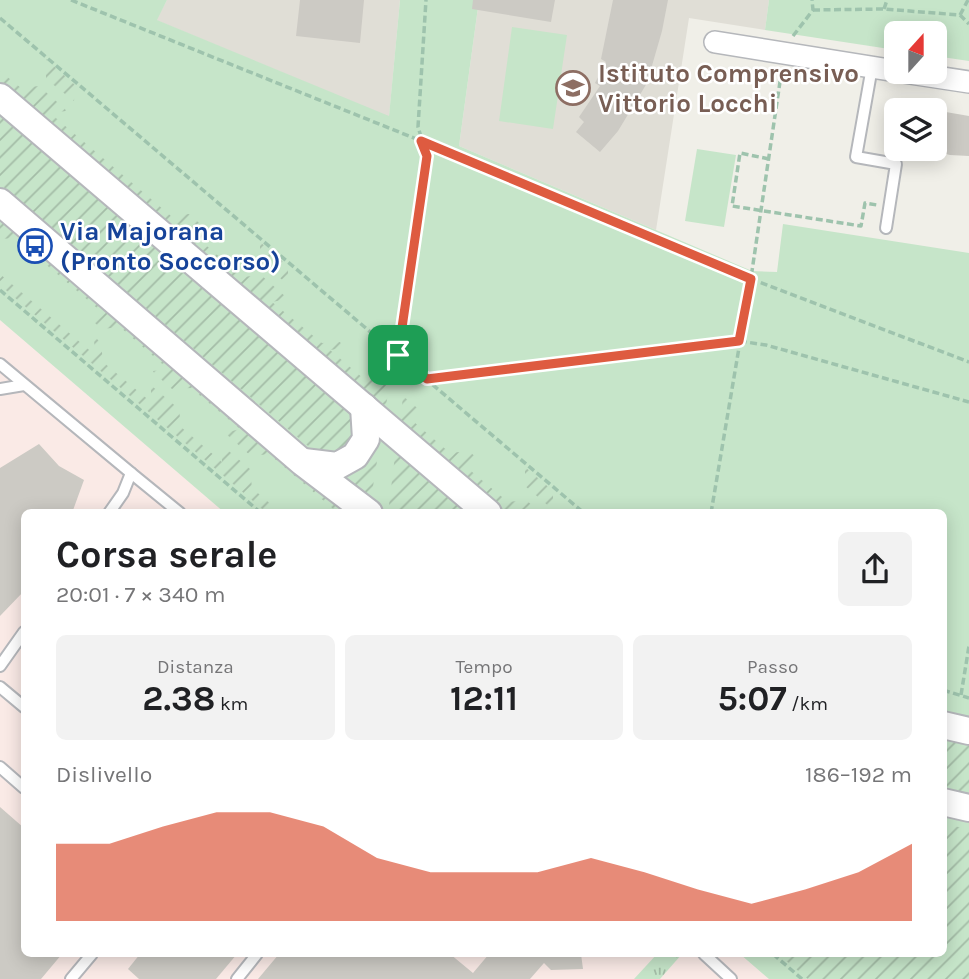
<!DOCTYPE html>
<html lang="it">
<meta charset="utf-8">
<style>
body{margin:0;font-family:Karla,sans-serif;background:#f2f2f2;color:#202124;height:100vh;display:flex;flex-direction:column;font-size:26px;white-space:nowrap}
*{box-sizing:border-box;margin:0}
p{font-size:23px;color:#757577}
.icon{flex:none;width:38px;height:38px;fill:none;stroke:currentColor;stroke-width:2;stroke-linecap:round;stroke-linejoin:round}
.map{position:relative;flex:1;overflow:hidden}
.drawer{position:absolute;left:21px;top:509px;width:926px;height:448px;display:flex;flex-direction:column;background:#fff;border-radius:10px;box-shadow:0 4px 18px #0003}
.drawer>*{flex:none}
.needle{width:46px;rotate:21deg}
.buttons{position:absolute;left:884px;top:21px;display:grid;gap:14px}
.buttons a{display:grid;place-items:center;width:63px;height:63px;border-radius:10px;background:#fff;box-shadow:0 4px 18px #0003;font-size:35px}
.pin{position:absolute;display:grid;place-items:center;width:60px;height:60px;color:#fff;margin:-30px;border-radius:14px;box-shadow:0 4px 10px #0006}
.round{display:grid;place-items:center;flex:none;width:74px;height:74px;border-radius:10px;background:#f2f2f2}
.summary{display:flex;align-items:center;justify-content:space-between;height:119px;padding:0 35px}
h1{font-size:38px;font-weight:700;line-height:52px}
.figures{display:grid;grid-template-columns:repeat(3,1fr);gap:10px;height:119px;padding:7px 35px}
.figures div{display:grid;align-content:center;border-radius:10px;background:#f2f2f2;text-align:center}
.figures b{font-size:35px;font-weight:700}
.figures small{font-size:19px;font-weight:400}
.figures p{font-size:19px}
.chart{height:196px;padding:14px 35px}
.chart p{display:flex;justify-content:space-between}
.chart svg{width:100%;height:126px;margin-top:7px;fill:#de5b40;opacity:.7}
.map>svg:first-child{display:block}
.education{fill:#e0ded6}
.medical{fill:#faeae6}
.grass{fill:url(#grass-tufts)}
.park{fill:#c6e5c9}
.garden{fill:url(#garden-furrows)}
.building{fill:#cccac4}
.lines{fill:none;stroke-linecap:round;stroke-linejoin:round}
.service-casing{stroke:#b5b7bb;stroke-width:14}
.minor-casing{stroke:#b5b7bb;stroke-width:24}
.tertiary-casing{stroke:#b5b7bb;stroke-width:30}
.path{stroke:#9ec3ad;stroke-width:3.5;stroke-dasharray:7 3.5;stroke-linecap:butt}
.service{stroke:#fff;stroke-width:10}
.minor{stroke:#fff;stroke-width:21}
.tertiary{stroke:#fff;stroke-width:26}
.route-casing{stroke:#fff;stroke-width:14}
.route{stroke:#de5b40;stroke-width:9}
.labels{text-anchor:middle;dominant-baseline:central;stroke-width:5;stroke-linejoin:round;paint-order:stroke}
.education-label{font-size:26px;font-weight:bold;fill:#785e54;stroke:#fff;text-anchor:start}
.transit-label{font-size:26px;font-weight:bold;fill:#164399;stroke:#fff;text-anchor:start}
</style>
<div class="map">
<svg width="969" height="979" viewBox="0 0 969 979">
<defs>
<pattern id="grass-tufts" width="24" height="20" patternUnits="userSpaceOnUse" patternTransform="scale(1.75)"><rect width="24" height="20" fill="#c6e5c9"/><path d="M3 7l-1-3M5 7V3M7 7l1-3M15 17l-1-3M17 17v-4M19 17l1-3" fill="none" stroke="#a4bda7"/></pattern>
<pattern id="garden-furrows" width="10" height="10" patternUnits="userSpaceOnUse" patternTransform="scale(1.75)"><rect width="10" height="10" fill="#c6e5c9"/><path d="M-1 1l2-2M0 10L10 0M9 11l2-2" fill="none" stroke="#a4bda7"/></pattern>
</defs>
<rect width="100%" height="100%" fill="#f0efe8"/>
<!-- education -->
<g class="education">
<polygon points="167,0 400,0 389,117 156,20"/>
<polygon points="479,0 769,0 765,30 689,18 656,230 459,146"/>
</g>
<!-- medical -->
<polygon class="medical" points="0,320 225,513 24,513 24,954 740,954 769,979 0,979"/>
<!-- grass -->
<polygon class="grass" points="657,954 682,954 660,979 634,979"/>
<!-- park -->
<g class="park">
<polygon points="0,0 167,0 157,20 389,116 400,0 479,0 459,146 752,271 777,272 783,224 969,253 969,979 769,979 740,954 943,954 943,513 225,513 0,320"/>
<polygon points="769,0 969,0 969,61 935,56 934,33 896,33 896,50 765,30"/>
<polygon points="512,27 567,35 553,129 499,121"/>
<polygon points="697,149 736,155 724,227 685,221"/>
</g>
<!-- garden -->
<g class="garden">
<polygon points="46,59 75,85 74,101 46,79"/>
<polygon points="0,71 21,88 39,86 65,109 66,111 50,113 171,216 189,214 215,237 201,241 243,277 261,275 286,297 287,299 272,302 322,343 340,342 344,348 330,350 364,379 382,377 390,384 385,410 0,83"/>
<polygon points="0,112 349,408 356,420 350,446 335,455 314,451 0,184"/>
<polygon points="0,212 354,513 338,513 269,454 251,456 225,433 240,429 191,388 172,389 154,373 153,371 168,369 120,327 102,329 89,318 104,314 15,238 0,239"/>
<polygon points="260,242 288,266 288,283 286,283 260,261"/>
<polygon points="0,274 95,355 94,339 96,338 101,343 103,362 151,402 151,387 153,387 179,409 181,427 222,462 221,447 224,447 250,469 252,488 281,513 267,513 0,285"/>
<polygon points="403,396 422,412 423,414 414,416 414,422 450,453 469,451 480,461 479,463 465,466 508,502 526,500 541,513 505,513 400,423"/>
<polygon points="378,436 381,436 371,499 344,476"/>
<polygon points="396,448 472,513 388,513"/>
<polygon points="525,467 553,491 553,508 551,508 525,486"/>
<polygon points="943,736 969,742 969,797 943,791"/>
<polygon points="943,824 969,829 969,979 808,979 778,954 943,954"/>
</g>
<!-- building -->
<g class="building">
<polygon points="300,0 364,0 360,43 296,36"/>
<polygon points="473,0 555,0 551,22 472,9"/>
<polygon points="613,0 668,0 662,31 647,83 618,131 600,152 576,132 584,122 579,117 600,86 595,83 606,62 601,59"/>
<polygon points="940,111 969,116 969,156 950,155 934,151"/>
<polygon points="39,444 59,466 84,480 72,513 24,513 24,591 0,616 0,468"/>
<polygon points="0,807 24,828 24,954 62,954 41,979 0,979"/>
<polygon points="140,954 237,954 216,979 139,979 128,969"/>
<polygon points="279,954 450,954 473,973 489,954 581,954 583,969 551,970 544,963 530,979 258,979"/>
</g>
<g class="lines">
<!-- service casing -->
<g class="service-casing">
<g id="service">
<polyline points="872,67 856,157 896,164 886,228"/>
<polyline points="0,364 131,473 123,493 109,513"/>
<polyline points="0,389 24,385"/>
<polyline points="131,473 180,513"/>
<polyline points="0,666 24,632"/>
<polyline points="0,687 24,707"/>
<polyline points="0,767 24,788"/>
<polyline points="704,954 731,979"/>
<polyline points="71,979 92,954"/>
<polyline points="237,979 257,954"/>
</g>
</g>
<!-- minor casing -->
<g class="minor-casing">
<g id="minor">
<polyline points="715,42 896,71"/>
<polyline points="903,72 969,82"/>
</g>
</g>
<!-- tertiary casing -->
<g class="tertiary-casing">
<g id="tertiary">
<polyline points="0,97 488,513"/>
<polyline points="0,202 302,462 369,513"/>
<polyline points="304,462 337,466 355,456 366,439 364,407"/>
<polyline points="943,725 969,731"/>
<polyline points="943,802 969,808"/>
</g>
</g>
<!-- path -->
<g class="path">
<polyline points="71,0 548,192 751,279 969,362"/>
<polyline points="884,9 887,0"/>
<polyline points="813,10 884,9 960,15 969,24"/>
<polyline points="960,15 968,0"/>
<polyline points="0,18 584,513"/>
<polyline points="793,36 813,10 812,0"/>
<polyline points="769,159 740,153 732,206 861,226 865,203 877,205"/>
<polyline points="0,290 261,513"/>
<polyline points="398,355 427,156 418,127 426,0"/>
<polyline points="427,379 739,341 766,345 969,402"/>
<polyline points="711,513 752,271 781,75"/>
<polyline points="943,690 969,698"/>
<polyline points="961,695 969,646"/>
<polyline points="773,954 802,979"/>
</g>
<!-- service -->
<use href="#service" class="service"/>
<!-- minor -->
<use href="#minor" class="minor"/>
<!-- tertiary -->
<use href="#tertiary" class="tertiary"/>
</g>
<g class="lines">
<!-- route casing -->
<g class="route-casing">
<polygon id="route" points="421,141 751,279 739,341 427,379 398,355 427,156"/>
</g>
<!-- route -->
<use href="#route" class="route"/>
</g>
<!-- icons -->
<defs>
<g id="school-ring" transform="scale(1.75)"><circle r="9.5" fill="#fff" stroke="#8d6e63" stroke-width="1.5"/><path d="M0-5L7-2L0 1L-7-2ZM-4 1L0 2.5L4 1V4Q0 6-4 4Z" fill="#8d6e63"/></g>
<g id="bus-ring" transform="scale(1.75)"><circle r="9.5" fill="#fff" stroke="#1a4fb4" stroke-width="1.5"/><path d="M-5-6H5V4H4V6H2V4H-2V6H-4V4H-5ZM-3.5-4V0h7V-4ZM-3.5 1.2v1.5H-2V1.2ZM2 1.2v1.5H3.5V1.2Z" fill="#1a4fb4"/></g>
</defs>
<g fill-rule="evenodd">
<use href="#school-ring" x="573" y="88"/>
<use href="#bus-ring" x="35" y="246"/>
</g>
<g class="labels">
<!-- education labels -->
<g class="education-label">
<text x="598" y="73">Istituto Comprensivo<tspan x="598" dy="30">Vittorio Locchi</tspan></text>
</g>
<!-- transit labels -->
<g class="transit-label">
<text x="60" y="231">Via Majorana<tspan x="60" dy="30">(Pronto Soccorso)</tspan></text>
</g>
</g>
</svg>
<div class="buttons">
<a><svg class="needle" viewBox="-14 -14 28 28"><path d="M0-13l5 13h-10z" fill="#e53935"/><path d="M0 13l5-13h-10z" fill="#757577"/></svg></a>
<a><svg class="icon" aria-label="layers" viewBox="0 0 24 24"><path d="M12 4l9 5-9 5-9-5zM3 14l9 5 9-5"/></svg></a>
</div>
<div class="pin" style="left:398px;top:355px;background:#1e9e55"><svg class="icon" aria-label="arrive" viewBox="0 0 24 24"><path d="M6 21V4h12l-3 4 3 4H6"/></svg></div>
<section class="drawer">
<div class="summary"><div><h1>Corsa serale</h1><p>20:01 · 7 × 340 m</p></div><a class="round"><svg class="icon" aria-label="share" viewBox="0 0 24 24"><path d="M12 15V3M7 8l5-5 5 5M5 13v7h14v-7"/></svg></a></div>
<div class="figures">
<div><p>Distanza</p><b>2.38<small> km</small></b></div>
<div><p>Tempo</p><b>12:11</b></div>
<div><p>Passo</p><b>5:07<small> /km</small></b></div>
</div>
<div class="chart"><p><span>Dislivello</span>186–192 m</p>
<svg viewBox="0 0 160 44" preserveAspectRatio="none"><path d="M0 44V17L10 17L20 11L30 6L40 6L50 11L60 22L70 27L80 27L90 27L100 22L110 27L120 33L130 38L140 33L150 27L160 17V44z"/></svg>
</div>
</section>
</div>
